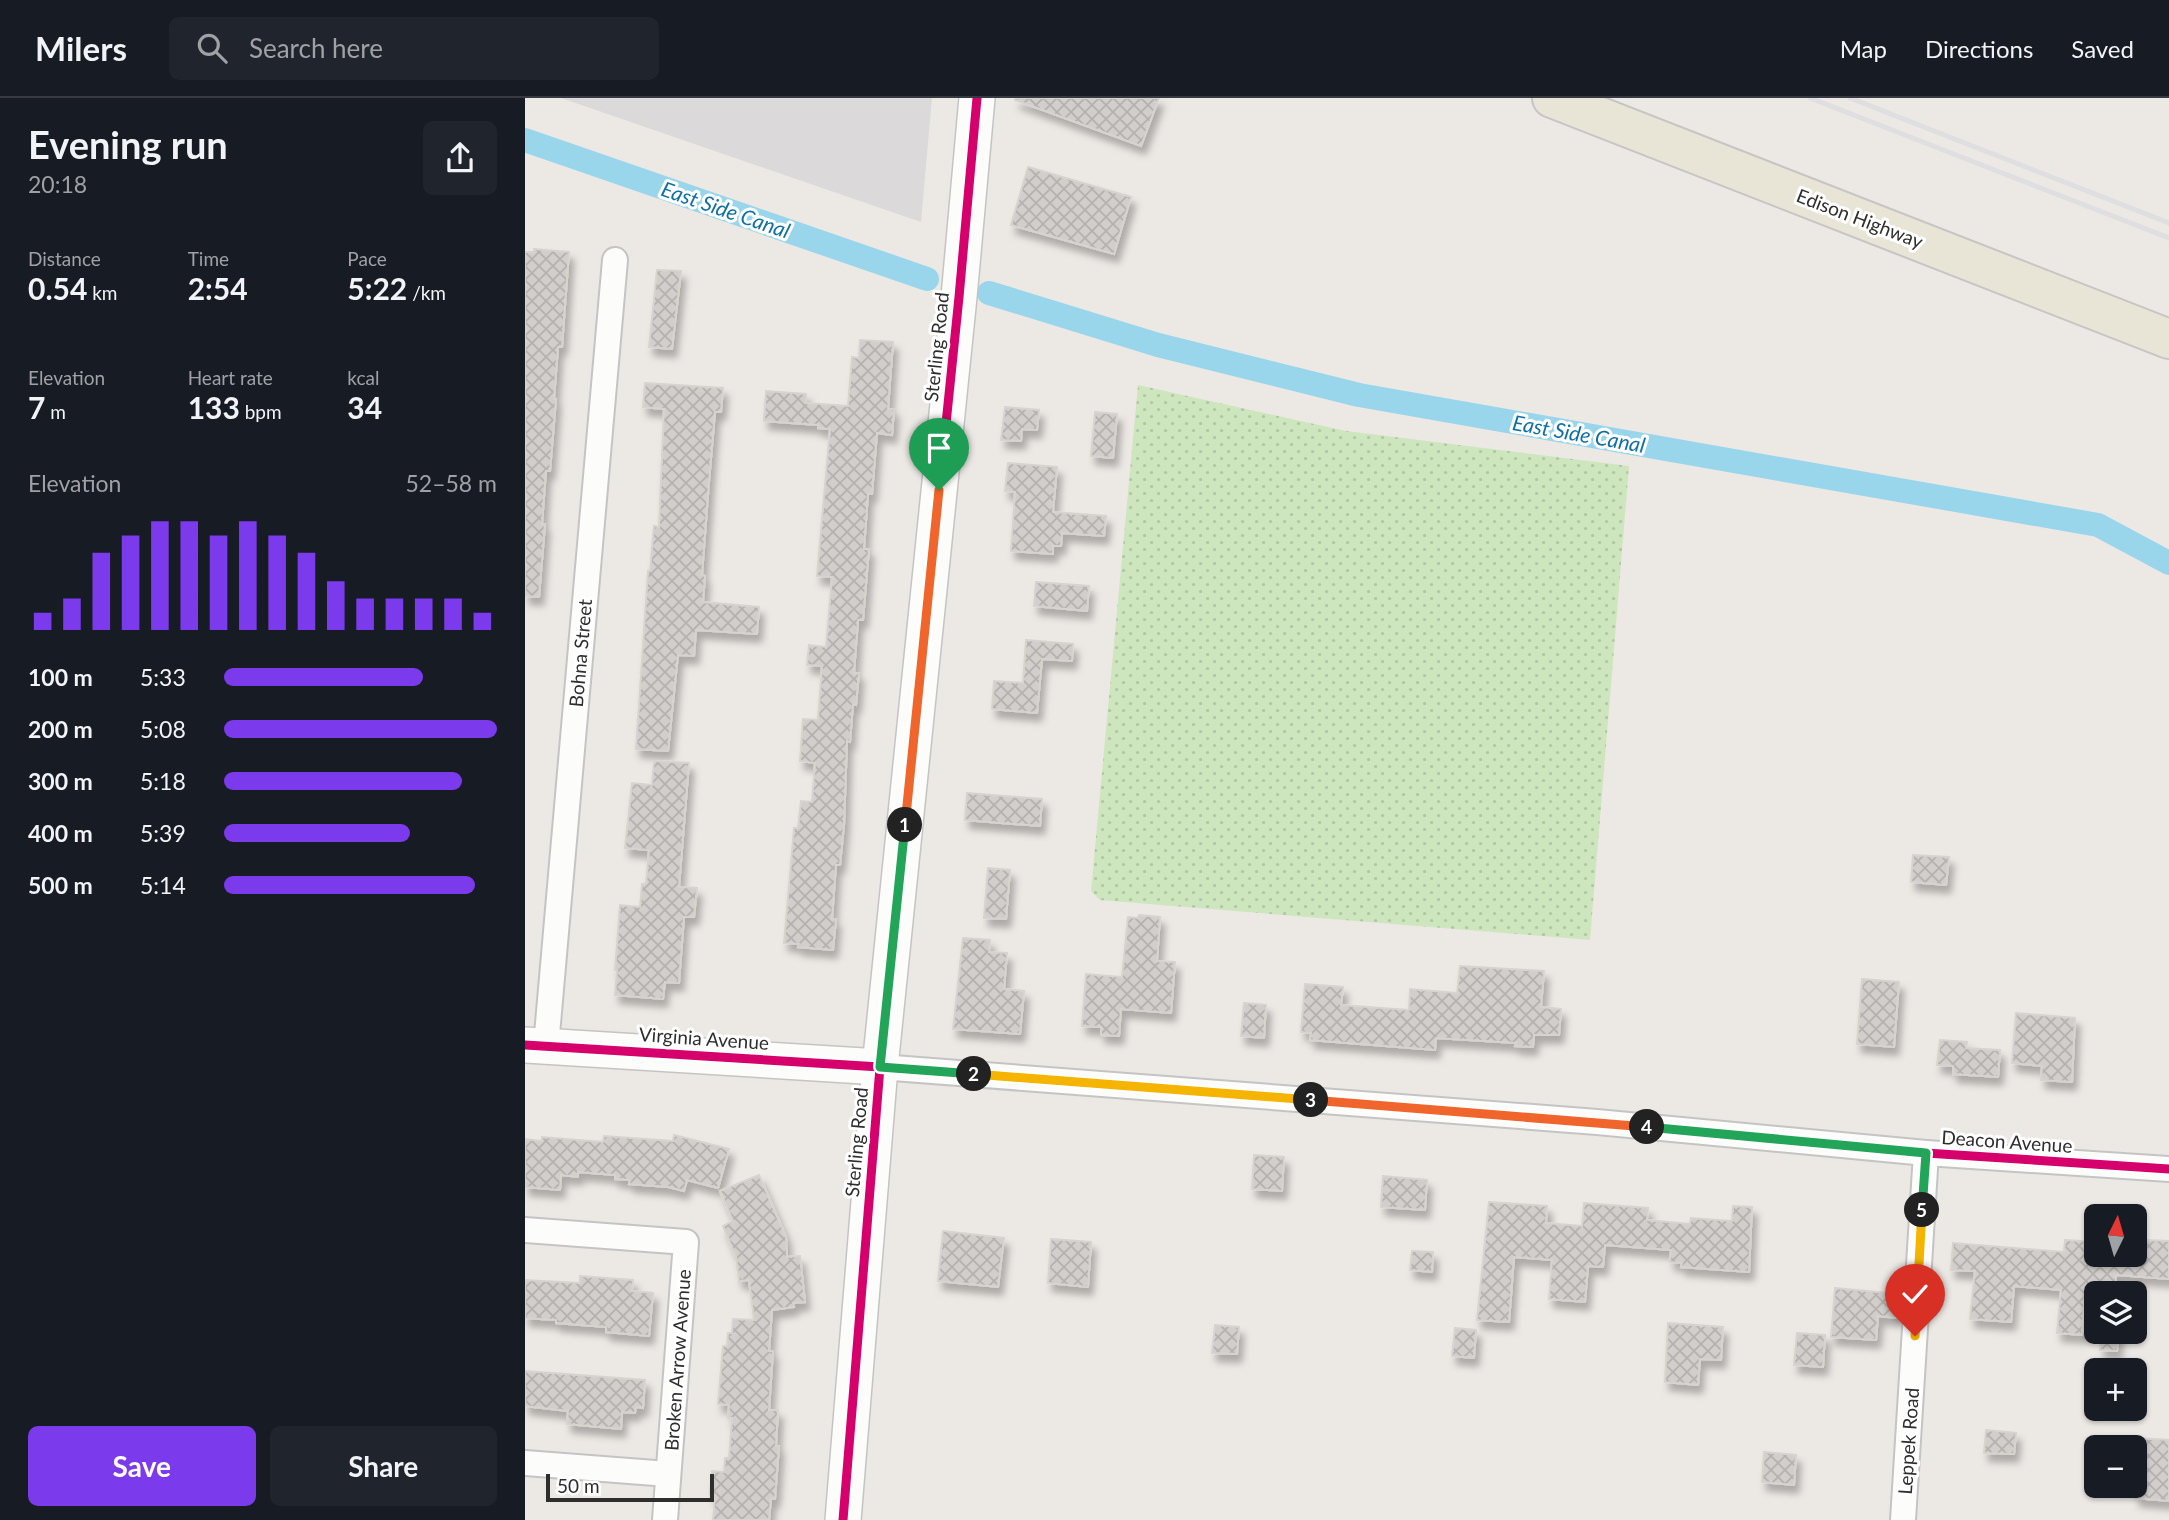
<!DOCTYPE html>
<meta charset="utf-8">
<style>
body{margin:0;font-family:Lato,sans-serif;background:#20242c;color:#f1f3f6;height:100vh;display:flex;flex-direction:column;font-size:26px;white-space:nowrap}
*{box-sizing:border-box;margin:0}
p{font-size:23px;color:#9ea1a6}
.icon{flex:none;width:38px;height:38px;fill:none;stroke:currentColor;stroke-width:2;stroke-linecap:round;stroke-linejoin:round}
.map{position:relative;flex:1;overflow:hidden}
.sheet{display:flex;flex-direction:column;background:#171b24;width:525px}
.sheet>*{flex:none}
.needle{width:46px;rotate:5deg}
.fabs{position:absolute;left:1559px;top:1106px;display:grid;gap:14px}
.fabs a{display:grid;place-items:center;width:63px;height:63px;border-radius:10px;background:#171b24;box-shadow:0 2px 5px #0004;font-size:35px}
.scale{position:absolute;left:21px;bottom:18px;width:168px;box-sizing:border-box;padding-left:7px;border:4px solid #2e2e2e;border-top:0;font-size:19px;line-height:24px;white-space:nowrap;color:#2e2e2e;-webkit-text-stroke:5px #fff;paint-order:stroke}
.pin{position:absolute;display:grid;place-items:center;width:60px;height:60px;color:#fff;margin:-72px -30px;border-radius:50% 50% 50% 0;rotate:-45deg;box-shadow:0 0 7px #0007}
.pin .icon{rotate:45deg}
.km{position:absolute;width:35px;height:35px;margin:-18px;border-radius:50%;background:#222;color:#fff;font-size:19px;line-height:35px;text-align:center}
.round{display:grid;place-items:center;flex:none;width:74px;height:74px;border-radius:10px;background:#20242c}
.summary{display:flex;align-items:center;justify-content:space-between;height:119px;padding:0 28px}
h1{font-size:38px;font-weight:700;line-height:52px}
.figures{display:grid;grid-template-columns:repeat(3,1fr);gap:10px;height:119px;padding:7px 28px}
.figures div{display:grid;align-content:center}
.figures b{font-size:30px;font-weight:700}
.figures small{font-size:19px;font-weight:400}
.figures p{font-size:19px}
.chart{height:196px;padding:14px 28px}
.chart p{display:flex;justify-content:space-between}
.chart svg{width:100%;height:126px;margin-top:7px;stroke:#7c3aed;stroke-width:6}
.button{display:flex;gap:14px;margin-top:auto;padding:14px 28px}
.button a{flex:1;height:80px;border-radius:10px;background:#7c3aed;color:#fff;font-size:28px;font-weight:700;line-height:80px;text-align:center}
.button a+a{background:#20242c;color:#f1f3f6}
ul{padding:0 28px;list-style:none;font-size:23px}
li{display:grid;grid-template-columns:112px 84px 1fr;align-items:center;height:52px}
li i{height:18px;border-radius:9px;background:#7c3aed}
header{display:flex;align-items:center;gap:42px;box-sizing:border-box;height:98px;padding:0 35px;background:#171b24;border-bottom:2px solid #363941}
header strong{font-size:33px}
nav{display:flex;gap:38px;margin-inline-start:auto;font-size:24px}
.search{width:490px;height:63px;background:#20242c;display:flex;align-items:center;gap:18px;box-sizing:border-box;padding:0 24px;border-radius:10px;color:#9ea1a6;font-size:26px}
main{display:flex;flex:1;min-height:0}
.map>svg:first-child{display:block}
.industrial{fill:#dcd9db}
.grass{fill:url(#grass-dots)}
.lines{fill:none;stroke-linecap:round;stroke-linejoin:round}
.canal{stroke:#99d6ec;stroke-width:24}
.building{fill:url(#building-cross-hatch);stroke:#d7d4d0;stroke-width:2;filter:url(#shadow)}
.street-casing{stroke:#c5c4c5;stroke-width:28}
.secondary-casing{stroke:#c5c4c5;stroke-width:38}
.primary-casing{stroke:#c6c5c4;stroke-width:42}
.street{stroke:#fcfcfb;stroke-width:24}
.secondary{stroke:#fcfcfb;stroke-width:35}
.primary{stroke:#e8e4d6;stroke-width:38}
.rail{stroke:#dfdfe1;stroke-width:5}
.cycleway-casing{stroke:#fff;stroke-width:13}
.cycleway{stroke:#d6006c;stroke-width:9}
.split-1-casing{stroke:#fff;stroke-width:14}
.split-2-casing{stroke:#fff;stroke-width:14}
.split-3-casing{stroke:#fff;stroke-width:14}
.split-4-casing{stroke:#fff;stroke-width:14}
.split-5-casing{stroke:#fff;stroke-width:14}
.split-6-casing{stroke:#fff;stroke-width:14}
.split-1{stroke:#f0652b;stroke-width:9}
.split-2{stroke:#22a559;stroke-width:9}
.split-3{stroke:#f5b400;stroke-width:9}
.split-4{stroke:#f0652b;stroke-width:9}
.split-5{stroke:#22a559;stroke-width:9}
.split-6{stroke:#f5b400;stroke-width:9}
.labels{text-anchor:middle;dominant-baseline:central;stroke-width:6;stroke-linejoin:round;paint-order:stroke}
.street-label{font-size:19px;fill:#2e2e2e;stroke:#fff}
.water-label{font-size:21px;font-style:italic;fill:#0d6fa3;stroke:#fff}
</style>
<header>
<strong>Milers</strong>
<div class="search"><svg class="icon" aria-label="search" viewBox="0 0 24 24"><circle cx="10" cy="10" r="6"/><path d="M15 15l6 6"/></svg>Search here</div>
<nav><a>Map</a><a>Directions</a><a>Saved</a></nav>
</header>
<main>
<section class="sheet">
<div class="summary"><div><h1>Evening run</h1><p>20:18</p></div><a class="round"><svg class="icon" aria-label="share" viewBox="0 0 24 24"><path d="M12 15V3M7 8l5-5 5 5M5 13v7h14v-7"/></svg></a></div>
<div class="figures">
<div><p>Distance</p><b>0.54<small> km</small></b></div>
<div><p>Time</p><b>2:54</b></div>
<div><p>Pace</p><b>5:22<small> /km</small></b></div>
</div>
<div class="figures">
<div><p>Elevation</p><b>7<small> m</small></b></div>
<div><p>Heart rate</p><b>133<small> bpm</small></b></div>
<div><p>kcal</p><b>34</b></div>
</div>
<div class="chart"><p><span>Elevation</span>52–58 m</p>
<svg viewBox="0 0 160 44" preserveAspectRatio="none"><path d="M5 44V38M15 44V33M25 44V17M35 44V11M45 44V6M55 44V6M65 44V11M75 44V6M85 44V11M95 44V17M105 44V27M115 44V33M125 44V33M135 44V33M145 44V33M155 44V38"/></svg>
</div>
<ul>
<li><b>100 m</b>5:33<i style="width:73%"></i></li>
<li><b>200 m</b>5:08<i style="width:100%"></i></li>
<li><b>300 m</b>5:18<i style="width:87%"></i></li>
<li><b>400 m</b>5:39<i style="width:68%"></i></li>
<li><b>500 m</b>5:14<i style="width:92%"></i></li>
</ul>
<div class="button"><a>Save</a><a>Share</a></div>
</section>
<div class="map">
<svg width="1644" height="1422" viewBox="0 0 1644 1422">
<defs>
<pattern id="grass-dots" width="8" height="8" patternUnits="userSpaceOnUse" patternTransform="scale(1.75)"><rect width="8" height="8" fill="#cee6be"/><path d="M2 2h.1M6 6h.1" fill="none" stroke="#b1c6a4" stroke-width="1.8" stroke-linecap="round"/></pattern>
<pattern id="building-cross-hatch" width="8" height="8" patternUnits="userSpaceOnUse" patternTransform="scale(1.75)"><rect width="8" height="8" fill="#d1cecb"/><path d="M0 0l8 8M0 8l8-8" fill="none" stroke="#b4b1af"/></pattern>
<filter id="shadow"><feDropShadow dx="4.5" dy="8" stdDeviation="3.5" flood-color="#0004"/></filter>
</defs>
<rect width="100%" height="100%" fill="#ece8e4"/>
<!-- industrial -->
<polygon class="industrial" points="36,0 407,0 396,124"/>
<!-- grass -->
<polygon class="grass" points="613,287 821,333 1104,368 1065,842 575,802 566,793"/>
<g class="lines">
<!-- canal -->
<g class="canal">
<polyline points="0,42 402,181"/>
<polyline points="464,195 633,247 834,297 1573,427 1644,465"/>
</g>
</g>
<!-- building -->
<g class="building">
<polygon points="491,0 634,0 616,48 490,2"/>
<polygon points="503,69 606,99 589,156 486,127"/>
<polygon points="9,151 44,154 37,249 33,249 29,301 31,301 25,373 21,373 17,426 20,426 14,499 0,498 0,154 9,154"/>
<polygon points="132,172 156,173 147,251 124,249"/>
<polygon points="335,242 368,244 363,311 369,311 367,337 352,335 347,396 343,396 339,451 344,451 338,522 333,522 329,575 334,575 331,607 328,606 325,644 322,643 319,727 315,767 311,767 307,821 311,821 308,852 273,849 274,846 259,845 269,730 273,730 276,703 287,704 290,665 275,663 278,621 293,622 297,568 282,567 284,547 301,549 307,479 292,478 305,331 293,330 293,327 239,323 241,293 281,296 281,305 323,308 327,259 334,260"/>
<polygon points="120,285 198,290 196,314 190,314 184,384 177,477 180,478 178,504 234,509 232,536 171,532 169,558 153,557 143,653 111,651 123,473 125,473 129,428 134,429 139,311 118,309"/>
<polygon points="480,309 514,312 512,332 497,331 496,343 476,342"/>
<polygon points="570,314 592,316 588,360 566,358"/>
<polygon points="483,365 532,369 528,414 581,418 579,438 537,435 536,448 528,448 528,456 486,453 490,394 480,393"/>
<polygon points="511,484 564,488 562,513 509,508"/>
<polygon points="501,542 548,546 547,563 517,561 512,615 467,611 469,583 498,585"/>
<polygon points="129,663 164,665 154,789 172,790 169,819 159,819 154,885 140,884 138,901 90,897 92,872 90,872 95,807 115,809 117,786 121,786 124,752 100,750 107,685 127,687"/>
<polygon points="442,695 517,701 515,728 440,722"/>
<polygon points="1388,757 1424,759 1421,787 1386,784"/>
<polygon points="463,770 485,772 481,821 459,820"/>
<polygon points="614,817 635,819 632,863 650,864 646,915 596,911 594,938 576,937 576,929 557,928 561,876 597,879 603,819 613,820"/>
<polygon points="438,840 465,842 464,854 482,855 479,891 499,893 495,936 428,931"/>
<polygon points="935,868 1019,873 1016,909 1036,911 1034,937 1009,937 1008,949 990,948 991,945 911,940 910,952 785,942 786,935 776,934 780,886 818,889 816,907 884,912 885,891 932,895"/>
<polygon points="1337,881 1374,884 1369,949 1332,946"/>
<polygon points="719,905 741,907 739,940 716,938"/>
<polygon points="1491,915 1550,920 1547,984 1516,982 1517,968 1487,965"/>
<polygon points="1415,942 1442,944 1441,950 1475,952 1473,979 1428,976 1428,968 1412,967"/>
<polygon points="149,1037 204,1051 193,1090 162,1082 159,1093 143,1089 104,1086 105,1082 90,1081 90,1077 53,1074 53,1079 36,1077 35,1092 0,1089 0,1041 17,1043 17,1039 78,1044 79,1038 148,1043"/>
<polygon points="729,1057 759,1059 757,1093 727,1091"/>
<polygon points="234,1077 261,1139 262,1159 275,1158 280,1204 268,1205 269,1209 247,1212 244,1253 248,1253 244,1312 253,1312 251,1348 254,1348 250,1401 246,1401 244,1422 188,1422 190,1397 185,1396 187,1373 199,1374 200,1360 204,1360 207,1320 203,1320 204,1307 193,1306 198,1248 202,1248 203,1235 207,1235 208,1221 229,1222 224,1182 214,1183 211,1159 198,1128 208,1123 195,1093"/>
<polygon points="858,1078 902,1082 900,1112 856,1109"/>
<polygon points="964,1104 1022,1108 1021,1125 1057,1128 1059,1105 1123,1110 1122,1122 1165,1126 1166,1120 1207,1123 1208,1108 1227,1109 1224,1174 1156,1169 1157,1165 1145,1164 1146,1152 1080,1147 1078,1169 1063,1168 1060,1204 1024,1201 1027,1162 989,1159 984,1224 952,1222"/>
<polygon points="418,1133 479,1140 473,1189 413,1183"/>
<polygon points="526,1141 566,1144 563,1189 523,1185"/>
<polygon points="1540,1142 1572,1144 1572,1157 1620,1157 1621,1142 1644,1143 1644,1181 1591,1177 1590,1190 1570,1189 1569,1193 1560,1192 1557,1237 1532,1235 1536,1192 1489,1188 1486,1224 1445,1221 1450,1173 1426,1172 1428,1145 1539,1154"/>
<polygon points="887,1153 908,1154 907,1174 885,1172"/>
<polygon points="55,1178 108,1182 107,1193 128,1195 124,1238 81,1234 81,1229 31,1225 31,1222 0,1220 0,1182 55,1185"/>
<polygon points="1310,1190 1373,1196 1371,1220 1353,1218 1351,1242 1306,1239"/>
<polygon points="1143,1225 1198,1229 1196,1262 1175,1261 1173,1287 1140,1284"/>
<polygon points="690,1227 714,1229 712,1256 687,1255"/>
<polygon points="930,1230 951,1232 949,1260 927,1258"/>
<polygon points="1576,1234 1594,1234 1592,1253 1575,1252"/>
<polygon points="1272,1235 1300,1237 1298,1269 1269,1267"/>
<polygon points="0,1273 120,1282 118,1310 111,1309 110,1315 97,1314 96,1331 42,1326 43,1313 0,1308"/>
<polygon points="1461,1332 1491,1335 1489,1356 1459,1355"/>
<polygon points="1610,1340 1644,1342 1644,1403 1610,1400"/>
<polygon points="1239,1354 1271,1357 1269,1387 1237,1384"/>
</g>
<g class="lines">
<!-- street casing -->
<g class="street-casing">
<g id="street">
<polyline points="21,948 90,162"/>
<polyline points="355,969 1072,1024 1401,1055 1644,1071"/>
<polyline points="0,1132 161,1144 140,1422"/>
<polyline points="0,1365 143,1376"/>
<polyline points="1378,1422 1401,1055"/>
</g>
</g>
<!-- secondary casing -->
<g class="secondary-casing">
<g id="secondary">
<polyline points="0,947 355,969"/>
<polyline points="318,1422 355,969 434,199 452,0"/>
</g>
</g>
<!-- primary casing -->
<g class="primary-casing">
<polyline id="primary" points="1027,0 1644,241"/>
</g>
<!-- street -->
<use href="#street" class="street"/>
<!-- secondary -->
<use href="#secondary" class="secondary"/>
<!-- primary -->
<use href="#primary" class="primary"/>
<!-- rail -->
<g class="rail">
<polyline points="1285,0 1644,140"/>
<polyline points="1325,0 1644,125"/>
</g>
<!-- cycleway casing -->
<g class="cycleway-casing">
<g id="cycleway">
<polyline points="0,947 355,969 1072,1024 1401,1055 1644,1071"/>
<polyline points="318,1422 355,969 434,199 452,0"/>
</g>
</g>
<!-- cycleway -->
<use href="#cycleway" class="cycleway"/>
</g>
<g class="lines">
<!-- split-1 casing -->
<g class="split-1-casing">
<polyline id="split-1" points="380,727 414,392"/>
</g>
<!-- split-2 casing -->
<g class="split-2-casing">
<polyline id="split-2" points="380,727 355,969 449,976"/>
</g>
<!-- split-3 casing -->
<g class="split-3-casing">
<polyline id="split-3" points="449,976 786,1002"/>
</g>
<!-- split-4 casing -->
<g class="split-4-casing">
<polyline id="split-4" points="786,1002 1122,1029"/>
</g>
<!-- split-5 casing -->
<g class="split-5-casing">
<polyline id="split-5" points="1122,1029 1401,1055 1397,1112"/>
</g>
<!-- split-6 casing -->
<g class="split-6-casing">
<polyline id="split-6" points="1390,1238 1397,1112"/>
</g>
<!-- split-1 -->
<use href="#split-1" class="split-1"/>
<!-- split-2 -->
<use href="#split-2" class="split-2"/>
<!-- split-3 -->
<use href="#split-3" class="split-3"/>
<!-- split-4 -->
<use href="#split-4" class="split-4"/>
<!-- split-5 -->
<use href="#split-5" class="split-5"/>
<!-- split-6 -->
<use href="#split-6" class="split-6"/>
</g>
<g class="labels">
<!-- street labels -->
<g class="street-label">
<text transform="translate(1335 120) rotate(21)">Edison Highway</text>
<text transform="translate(411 249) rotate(-84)">Sterling Road</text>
<text transform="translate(55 555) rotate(-85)">Bohna Street</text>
<text transform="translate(179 940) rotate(4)">Virginia Avenue</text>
<text transform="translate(1482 1043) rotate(4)">Deacon Avenue</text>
<text transform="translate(331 1044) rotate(-85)">Sterling Road</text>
<text transform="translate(152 1262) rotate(-86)">Broken Arrow Avenue</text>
<text transform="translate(1383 1343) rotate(-86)">Leppek Road</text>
</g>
<!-- water labels -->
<g class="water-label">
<text transform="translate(201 111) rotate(19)">East Side Canal</text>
<text transform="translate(1054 335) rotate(10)">East Side Canal</text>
</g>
</g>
</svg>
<div class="fabs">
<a><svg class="needle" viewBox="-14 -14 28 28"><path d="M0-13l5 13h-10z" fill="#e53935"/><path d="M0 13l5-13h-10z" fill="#9ea1a6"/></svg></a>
<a><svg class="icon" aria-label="layers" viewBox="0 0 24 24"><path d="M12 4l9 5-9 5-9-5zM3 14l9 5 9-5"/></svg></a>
<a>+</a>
<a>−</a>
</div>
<div class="scale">50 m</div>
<div class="pin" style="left:414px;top:392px;background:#1e9e55"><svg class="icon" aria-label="arrive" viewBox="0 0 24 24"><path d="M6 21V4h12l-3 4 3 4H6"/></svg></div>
<div class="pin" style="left:1390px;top:1238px;background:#d93025"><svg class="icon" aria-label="check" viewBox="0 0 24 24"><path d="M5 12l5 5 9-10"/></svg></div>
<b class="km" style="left:380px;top:727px">1</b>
<b class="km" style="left:449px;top:976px">2</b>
<b class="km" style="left:786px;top:1002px">3</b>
<b class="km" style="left:1122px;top:1029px">4</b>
<b class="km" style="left:1397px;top:1112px">5</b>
</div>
</main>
